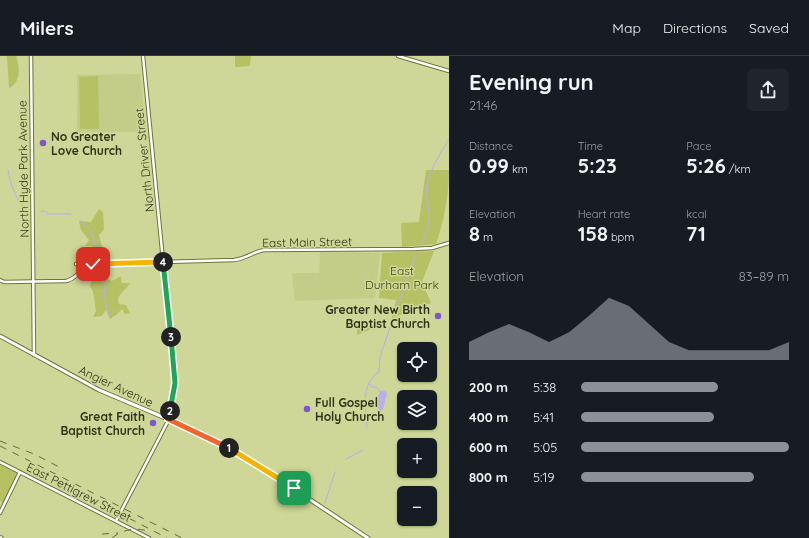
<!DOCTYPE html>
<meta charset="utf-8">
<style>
body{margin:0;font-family:Quicksand,sans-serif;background:#20242c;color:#f1f3f6;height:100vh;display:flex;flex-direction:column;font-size:15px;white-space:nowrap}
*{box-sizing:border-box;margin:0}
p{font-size:13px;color:#9ea1a6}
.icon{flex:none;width:22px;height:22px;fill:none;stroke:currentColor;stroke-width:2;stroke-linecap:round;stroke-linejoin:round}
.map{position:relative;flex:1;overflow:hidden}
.drawer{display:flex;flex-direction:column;background:#171b24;width:360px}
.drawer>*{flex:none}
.buttons{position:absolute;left:397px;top:286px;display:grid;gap:8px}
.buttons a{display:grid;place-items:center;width:40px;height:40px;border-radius:6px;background:#171b24;box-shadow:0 1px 3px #0004;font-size:20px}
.pin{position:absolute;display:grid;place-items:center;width:34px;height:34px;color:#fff;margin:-17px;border-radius:8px;box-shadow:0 2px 6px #0006}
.km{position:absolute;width:20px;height:20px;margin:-10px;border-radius:50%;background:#222;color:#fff;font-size:11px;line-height:20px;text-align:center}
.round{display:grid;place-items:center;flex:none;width:42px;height:42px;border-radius:6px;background:#20242c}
.summary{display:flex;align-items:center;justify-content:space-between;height:68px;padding:0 20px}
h1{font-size:22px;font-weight:800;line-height:30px}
.figures{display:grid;grid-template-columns:repeat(3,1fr);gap:6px;height:68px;padding:4px 20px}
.figures div{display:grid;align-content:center}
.figures b{font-size:20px;font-weight:800}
.figures small{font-size:11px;font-weight:400}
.figures p{font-size:11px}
.chart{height:112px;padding:8px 20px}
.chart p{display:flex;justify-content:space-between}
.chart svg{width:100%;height:72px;margin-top:4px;fill:#8c9099;opacity:.7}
ul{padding:0 20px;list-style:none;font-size:13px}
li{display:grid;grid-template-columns:64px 48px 1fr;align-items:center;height:30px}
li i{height:10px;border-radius:5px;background:#8c9099}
header{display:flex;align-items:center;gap:24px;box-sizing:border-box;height:56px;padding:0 20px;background:#171b24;border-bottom:1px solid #363941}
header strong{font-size:19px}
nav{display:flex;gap:22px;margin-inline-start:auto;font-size:14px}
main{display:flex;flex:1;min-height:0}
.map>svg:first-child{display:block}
.built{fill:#c3cd87}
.green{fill:#b6c164}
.water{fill:#bcacf0}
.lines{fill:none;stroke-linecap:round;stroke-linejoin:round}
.stream{stroke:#bcacf0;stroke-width:1}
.minor-casing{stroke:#6d7538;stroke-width:4.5}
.major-casing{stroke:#6d7538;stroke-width:5}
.highway-casing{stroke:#6d7538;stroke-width:5.5}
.minor{stroke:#fff;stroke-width:2.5}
.major{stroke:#fff;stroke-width:3}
.highway{stroke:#fff;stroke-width:3.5}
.rail{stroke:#646942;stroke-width:1;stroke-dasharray:7 7;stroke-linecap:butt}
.split-1-casing{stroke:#fff;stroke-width:8}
.split-2-casing{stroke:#fff;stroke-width:8}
.split-3-casing{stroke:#fff;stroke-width:8}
.split-4-casing{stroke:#fff;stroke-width:8}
.split-5-casing{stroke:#fff;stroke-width:8}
.split-1{stroke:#f5b400;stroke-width:5}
.split-2{stroke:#f0652b;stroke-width:5}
.split-3{stroke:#22a559;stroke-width:5}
.split-4{stroke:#22a559;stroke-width:5}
.split-5{stroke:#f5b400;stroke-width:5}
.poi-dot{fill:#7e57d0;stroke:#ced797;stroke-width:1.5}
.labels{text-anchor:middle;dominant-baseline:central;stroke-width:3;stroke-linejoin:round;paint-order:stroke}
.poi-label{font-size:12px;font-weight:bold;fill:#303319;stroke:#ced797;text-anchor:start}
.street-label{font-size:12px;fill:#303319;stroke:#ced797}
.park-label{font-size:12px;fill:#41470f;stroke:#ced797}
</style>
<header>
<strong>Milers</strong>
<nav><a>Map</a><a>Directions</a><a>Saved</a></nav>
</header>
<main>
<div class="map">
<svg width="449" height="482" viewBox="0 0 449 482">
<rect width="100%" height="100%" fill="#ced797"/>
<!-- built -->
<g class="built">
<polygon points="140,18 146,76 77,76 77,19"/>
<polygon points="320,196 380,197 375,242 295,245 292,217 319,217"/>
</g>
<!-- green -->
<g class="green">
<path d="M 7,0 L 16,0 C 20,10 21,27 9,32 Z"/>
<polygon points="235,0 251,0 250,10 235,11"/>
<polygon points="98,20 99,73 80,73 79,21"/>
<path d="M 426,114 L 449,114 C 449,140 444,164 436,188 L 402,191 L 401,167 L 419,166 Z"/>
<polygon points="99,153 103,156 104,173 99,179 103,194 109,196 95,205 95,193 92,190 85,190 89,184 81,174 79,165 91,166"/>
<polygon points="434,195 422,226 431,247 392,262 396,244 379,242 382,197"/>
<path d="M 97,218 L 112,225 L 121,220 L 122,227 L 130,227 C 126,235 115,239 119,248 L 126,249 L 130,257 L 125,258 L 122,253 L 116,259 L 110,263 L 106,254 L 102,260 L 93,261 L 96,255 C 94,246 95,237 90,230 L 93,220 Z"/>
<polygon points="380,267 379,270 357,279 357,268"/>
<polygon points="0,406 19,416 4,447 0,445"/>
</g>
<!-- water -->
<path class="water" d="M 382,334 L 385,335 L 387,338 L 383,353 L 380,356 C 376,350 376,339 382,334 Z"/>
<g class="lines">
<!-- stream -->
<g class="stream">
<path d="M 8,114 C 10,128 16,144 26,154"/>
<polyline points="41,156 45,155 48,158 71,158"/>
<polyline points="82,166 90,173 102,205"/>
<path d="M 421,189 C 425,179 431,167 429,156 C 429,150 425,144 426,137 C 427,117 439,100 449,83"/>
<polyline points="103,211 105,244 110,262"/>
<polyline points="393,262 416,199"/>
<polyline points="370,328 372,331 377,331 380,336"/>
<path d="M 367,372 C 366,353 360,328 379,316 L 380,301 L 390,271"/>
<polyline points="346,403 363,394"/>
<polyline points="325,447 335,416"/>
</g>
<!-- minor casing -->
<g class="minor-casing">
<g id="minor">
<polyline points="31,0 34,299"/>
<polyline points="398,0 449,15"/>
<polyline points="76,208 88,208"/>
<path d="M 0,224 L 4,226 L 66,225 C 78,223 81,210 93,208 L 234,204 C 246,203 254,195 265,194 L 414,193 L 432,192 L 449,187"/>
<polyline points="0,406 149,482"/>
<polyline points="0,457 20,416"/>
<polyline points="116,465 167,367 175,327 143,0"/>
</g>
</g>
<!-- major casing -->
<g class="major-casing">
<polyline id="major" points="0,280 99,334 170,364 241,398 368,482"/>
</g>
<!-- highway casing -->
<g class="highway-casing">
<polyline id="highway" points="0,482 1,482"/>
</g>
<!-- minor -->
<use href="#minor" class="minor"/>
<!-- major -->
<use href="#major" class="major"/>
<!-- highway -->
<use href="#highway" class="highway"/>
<!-- rail -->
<g class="rail">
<polyline points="0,385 34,398 61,412"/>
<polyline points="0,390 182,482"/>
<polyline points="61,427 95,447"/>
<polyline points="92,443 167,482"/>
<polyline points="102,478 118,477"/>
<path d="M 112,482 C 122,474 135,471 147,475"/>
</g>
</g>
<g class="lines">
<!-- split-1 casing -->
<g class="split-1-casing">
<polyline id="split-1" points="229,392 294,432"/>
</g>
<!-- split-2 casing -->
<g class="split-2-casing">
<polyline id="split-2" points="170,355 168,363 229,392"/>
</g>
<!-- split-3 casing -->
<g class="split-3-casing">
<polyline id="split-3" points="170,355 175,327 171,281"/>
</g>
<!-- split-4 casing -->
<g class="split-4-casing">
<polyline id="split-4" points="163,206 171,281"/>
</g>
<!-- split-5 casing -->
<g class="split-5-casing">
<polyline id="split-5" points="93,208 163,206"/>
</g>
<!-- split-1 -->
<use href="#split-1" class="split-1"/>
<!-- split-2 -->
<use href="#split-2" class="split-2"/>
<!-- split-3 -->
<use href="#split-3" class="split-3"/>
<!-- split-4 -->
<use href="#split-4" class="split-4"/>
<!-- split-5 -->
<use href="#split-5" class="split-5"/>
</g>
<!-- markers -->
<g class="poi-dot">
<circle cx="43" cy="87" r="4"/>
<circle cx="438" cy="260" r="4"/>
<circle cx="307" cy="353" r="4"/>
<circle cx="153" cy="367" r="4"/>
</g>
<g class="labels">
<!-- poi labels -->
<g class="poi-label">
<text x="51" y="80">No Greater<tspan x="51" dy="14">Love Church</tspan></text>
<text x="430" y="253" text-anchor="end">Greater New Birth<tspan x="430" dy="14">Baptist Church</tspan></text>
<text x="315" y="346">Full Gospel<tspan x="315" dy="14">Holy Church</tspan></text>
<text x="145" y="360" text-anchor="end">Great Faith<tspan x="145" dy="14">Baptist Church</tspan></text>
</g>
<!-- street labels -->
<g class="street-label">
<text transform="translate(144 104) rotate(-96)">North Driver Street</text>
<text transform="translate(23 113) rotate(-91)">North Hyde Park Avenue</text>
<text transform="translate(307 186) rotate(-1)">East Main Street</text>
<text transform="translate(116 330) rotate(25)">Angier Avenue</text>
<text transform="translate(79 436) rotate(27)">East Pettigrew Street</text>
</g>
<!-- park labels -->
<g class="park-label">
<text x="402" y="214">East<tspan x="402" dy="14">Durham Park</tspan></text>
</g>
</g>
</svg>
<div class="buttons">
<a><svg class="icon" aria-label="locate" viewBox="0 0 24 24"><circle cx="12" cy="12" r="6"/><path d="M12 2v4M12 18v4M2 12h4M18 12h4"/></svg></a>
<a><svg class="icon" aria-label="layers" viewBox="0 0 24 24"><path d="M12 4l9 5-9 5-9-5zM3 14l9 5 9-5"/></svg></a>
<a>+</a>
<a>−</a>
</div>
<div class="pin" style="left:294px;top:432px;background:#1e9e55"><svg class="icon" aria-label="arrive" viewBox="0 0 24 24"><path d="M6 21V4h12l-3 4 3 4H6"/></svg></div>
<div class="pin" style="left:93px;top:208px;background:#d93025"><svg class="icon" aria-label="check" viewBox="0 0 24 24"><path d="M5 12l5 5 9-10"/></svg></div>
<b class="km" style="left:229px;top:392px">1</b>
<b class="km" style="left:170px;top:355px">2</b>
<b class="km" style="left:171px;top:281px">3</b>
<b class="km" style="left:163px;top:206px">4</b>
</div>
<section class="drawer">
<div class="summary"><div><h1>Evening run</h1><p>21:46</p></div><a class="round"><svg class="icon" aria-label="share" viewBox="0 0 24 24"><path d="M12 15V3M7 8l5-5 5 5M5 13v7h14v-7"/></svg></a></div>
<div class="figures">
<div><p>Distance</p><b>0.99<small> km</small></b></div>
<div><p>Time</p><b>5:23</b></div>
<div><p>Pace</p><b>5:26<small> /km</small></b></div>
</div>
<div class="figures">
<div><p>Elevation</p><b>8<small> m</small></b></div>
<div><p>Heart rate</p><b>158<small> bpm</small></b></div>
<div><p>kcal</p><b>71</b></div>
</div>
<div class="chart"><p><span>Elevation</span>83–89 m</p>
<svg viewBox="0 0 160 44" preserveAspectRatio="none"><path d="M0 44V33L10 27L20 22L30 27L40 33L50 27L60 17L70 6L80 11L90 22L100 33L110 38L120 38L130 38L140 38L150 38L160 33V44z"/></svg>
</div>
<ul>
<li><b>200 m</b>5:38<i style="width:66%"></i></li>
<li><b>400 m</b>5:41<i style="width:64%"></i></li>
<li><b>600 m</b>5:05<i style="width:100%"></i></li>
<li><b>800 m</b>5:19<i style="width:83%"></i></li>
</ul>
</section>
</main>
